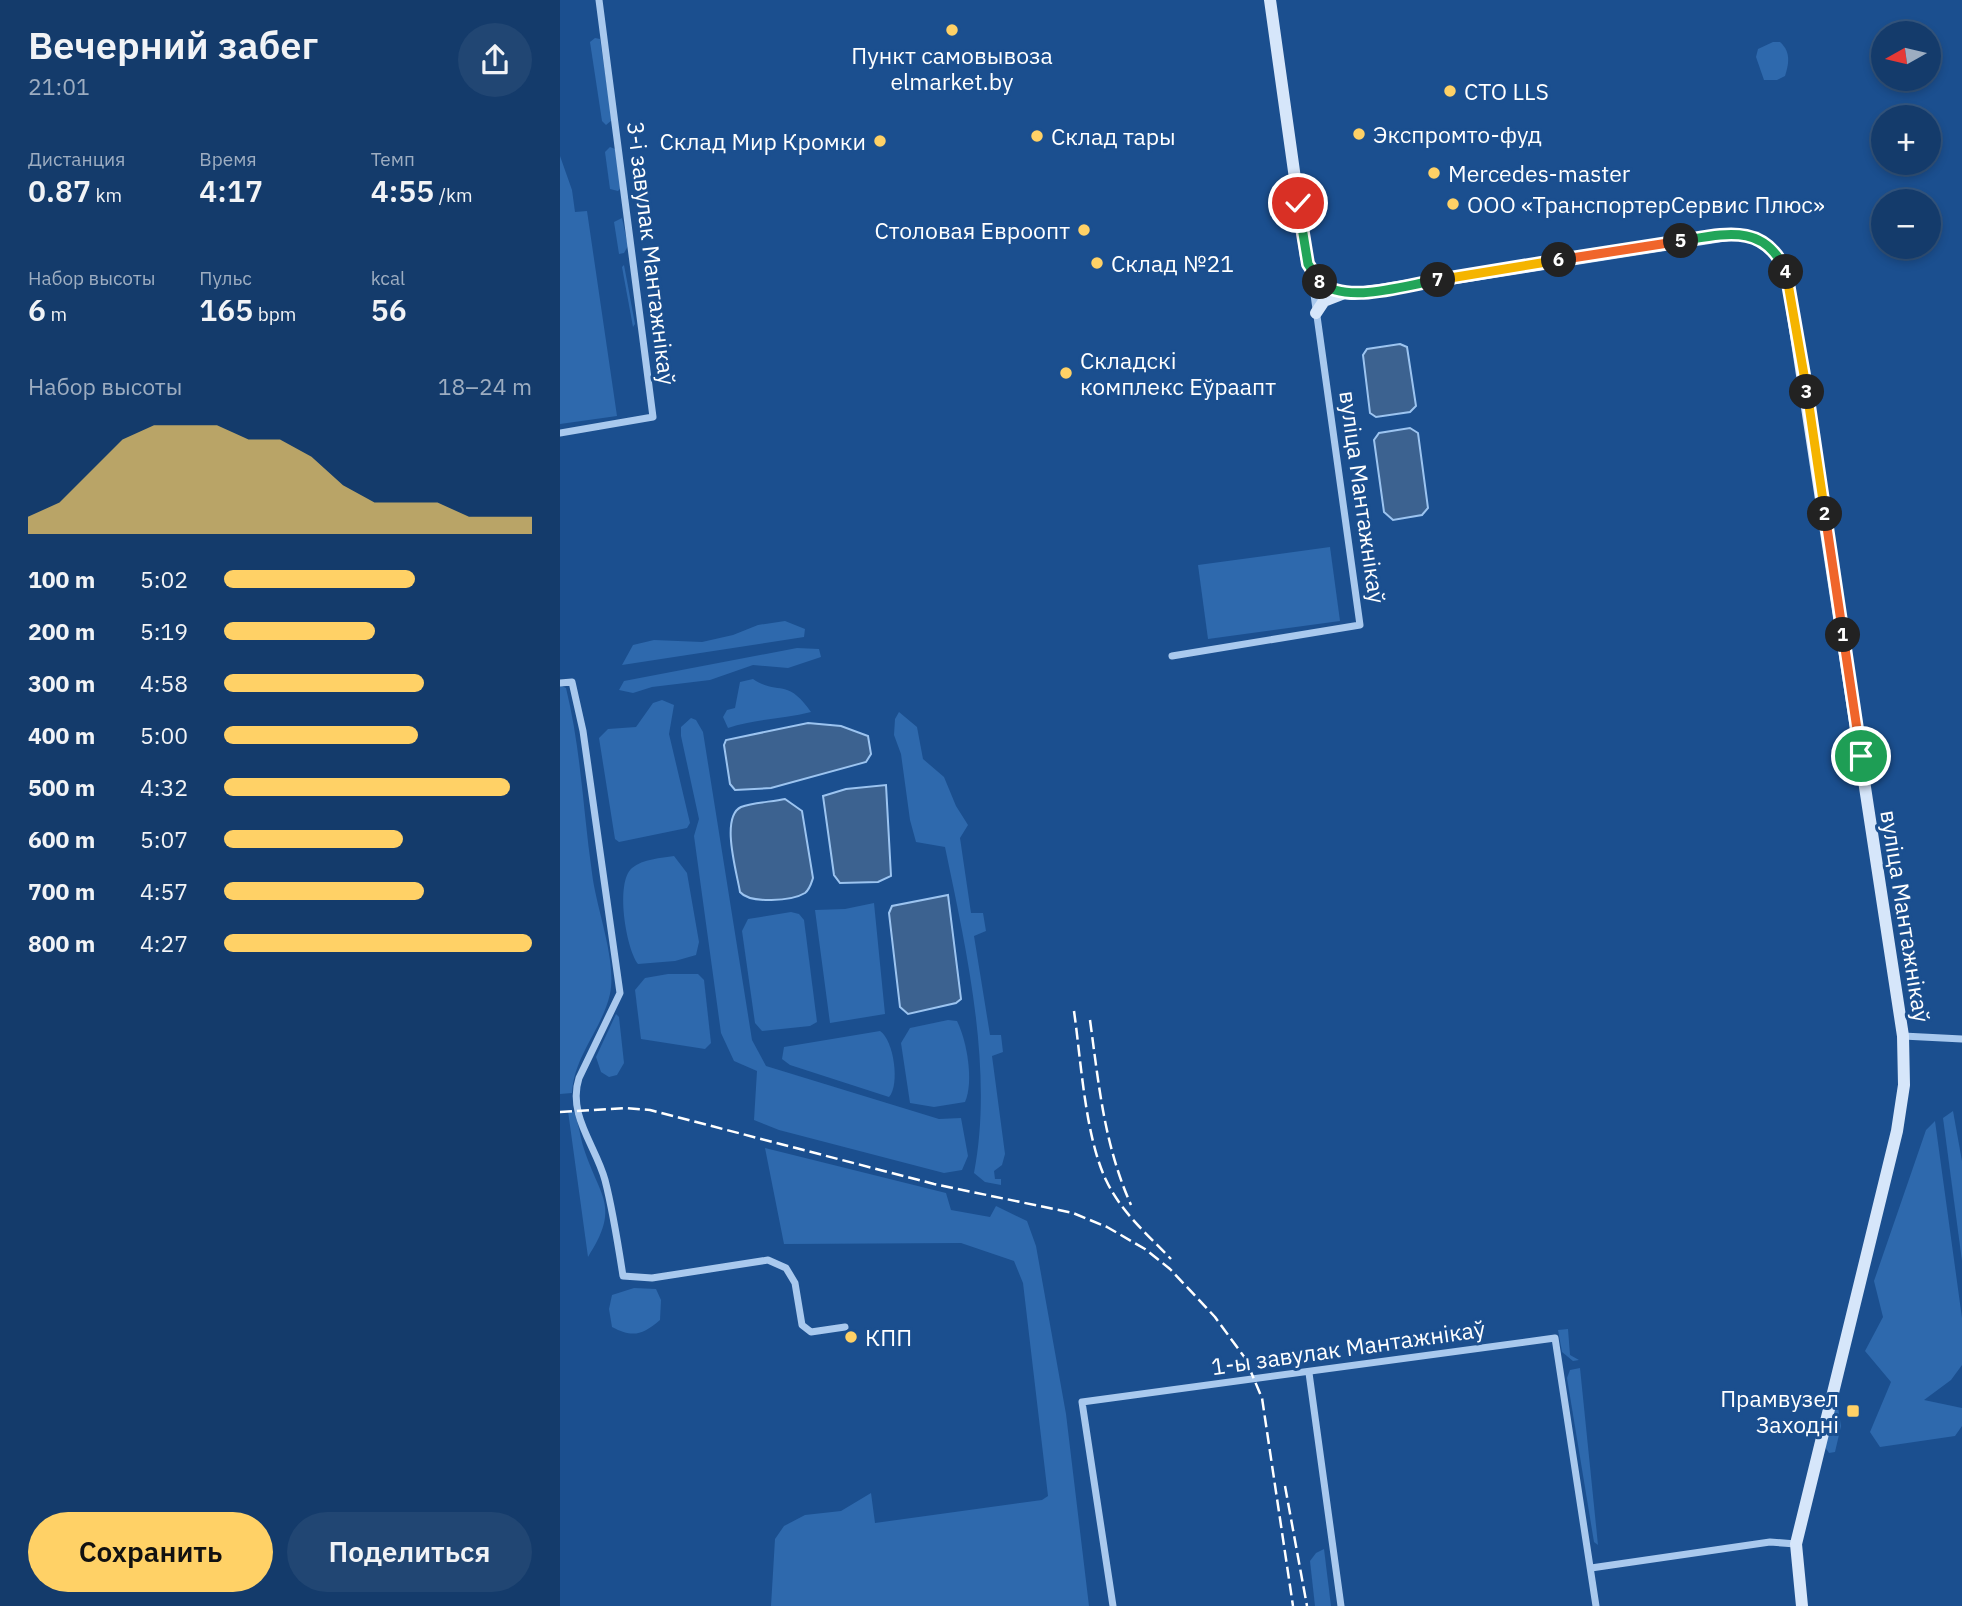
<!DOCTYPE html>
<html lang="ru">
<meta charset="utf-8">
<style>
body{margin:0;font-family:"IBM Plex Sans",sans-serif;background:#214673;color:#f1f3f6;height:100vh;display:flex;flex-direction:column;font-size:26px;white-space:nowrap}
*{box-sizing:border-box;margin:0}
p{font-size:23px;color:#9dadc1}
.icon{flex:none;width:38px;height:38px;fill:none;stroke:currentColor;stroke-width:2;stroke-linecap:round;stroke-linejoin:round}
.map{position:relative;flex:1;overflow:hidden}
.sheet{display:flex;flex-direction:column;background:#143b6b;width:560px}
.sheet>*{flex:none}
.needle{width:46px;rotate:262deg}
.buttons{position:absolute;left:1311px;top:21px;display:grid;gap:14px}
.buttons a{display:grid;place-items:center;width:70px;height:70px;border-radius:50%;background:#143b6b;box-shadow:0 4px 10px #0003,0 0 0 2px #33557e;font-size:35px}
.pin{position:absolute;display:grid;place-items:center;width:60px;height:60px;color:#fff;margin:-30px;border:4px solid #fff;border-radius:50%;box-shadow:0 2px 7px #0007}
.km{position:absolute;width:35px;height:35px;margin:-18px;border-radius:50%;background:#222;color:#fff;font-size:19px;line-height:35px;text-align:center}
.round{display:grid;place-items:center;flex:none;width:74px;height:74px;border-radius:37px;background:#214673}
.headline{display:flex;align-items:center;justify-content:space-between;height:119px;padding:0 28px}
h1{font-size:38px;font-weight:600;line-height:52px}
.metrics{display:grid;grid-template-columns:repeat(3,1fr);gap:10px;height:119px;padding:7px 28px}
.metrics div{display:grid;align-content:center}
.metrics b{font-size:30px;font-weight:600}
.metrics small{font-size:19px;font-weight:400}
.metrics p{font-size:19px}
.chart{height:196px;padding:14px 28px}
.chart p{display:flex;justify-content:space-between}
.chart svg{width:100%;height:126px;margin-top:7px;fill:#ffd166;opacity:.7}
.button{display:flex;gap:14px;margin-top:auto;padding:14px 28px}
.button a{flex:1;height:80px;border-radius:42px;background:#ffd166;color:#111;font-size:28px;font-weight:600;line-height:80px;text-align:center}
.button a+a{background:#214673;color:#f1f3f6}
ul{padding:0 28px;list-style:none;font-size:23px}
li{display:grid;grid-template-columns:112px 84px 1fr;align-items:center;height:52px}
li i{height:18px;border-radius:9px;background:#ffd166}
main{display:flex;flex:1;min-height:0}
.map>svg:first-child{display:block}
.green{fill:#2e69ad}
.water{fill:#3c6290;stroke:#9cc4f0;stroke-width:2}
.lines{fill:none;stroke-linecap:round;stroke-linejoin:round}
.street{stroke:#a9c9ee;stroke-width:7}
.secondary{stroke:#d6e6fa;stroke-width:12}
.rail{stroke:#fff;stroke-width:2.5;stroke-dasharray:12 5;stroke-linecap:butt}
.split-1-casing{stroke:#fff;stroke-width:14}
.split-2-casing{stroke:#fff;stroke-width:14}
.split-3-casing{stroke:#fff;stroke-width:14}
.split-4-casing{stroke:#fff;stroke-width:14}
.split-5-casing{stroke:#fff;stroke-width:14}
.split-6-casing{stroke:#fff;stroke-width:14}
.split-7-casing{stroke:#fff;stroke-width:14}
.split-8-casing{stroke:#fff;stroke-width:14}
.split-9-casing{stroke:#fff;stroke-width:14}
.split-1{stroke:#f0652b;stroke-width:9}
.split-2{stroke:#f0652b;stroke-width:9}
.split-3{stroke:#f5b400;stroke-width:9}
.split-4{stroke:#f5b400;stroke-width:9}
.split-5{stroke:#22a559;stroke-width:9}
.split-6{stroke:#f0652b;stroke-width:9}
.split-7{stroke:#f5b400;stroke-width:9}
.split-8{stroke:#22a559;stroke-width:9}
.split-9{stroke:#22a559;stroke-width:9}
.poi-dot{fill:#ffd166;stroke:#1b4f8f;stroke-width:2.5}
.labels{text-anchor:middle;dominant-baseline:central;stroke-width:6;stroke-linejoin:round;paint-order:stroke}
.poi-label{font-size:23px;fill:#fff;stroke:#1b4f8f;text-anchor:start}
.street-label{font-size:23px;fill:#fff;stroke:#1b4f8f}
</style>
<main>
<section class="sheet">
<div class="headline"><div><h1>Вечерний забег</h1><p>21:01</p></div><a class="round"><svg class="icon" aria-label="share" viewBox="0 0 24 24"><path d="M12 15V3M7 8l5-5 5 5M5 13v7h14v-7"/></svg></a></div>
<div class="metrics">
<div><p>Дистанция</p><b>0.87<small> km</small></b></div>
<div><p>Время</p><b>4:17</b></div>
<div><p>Темп</p><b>4:55<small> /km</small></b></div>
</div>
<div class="metrics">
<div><p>Набор высоты</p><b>6<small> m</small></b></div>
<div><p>Пульс</p><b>165<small> bpm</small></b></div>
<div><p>kcal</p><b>56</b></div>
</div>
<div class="chart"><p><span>Набор высоты</span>18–24 m</p>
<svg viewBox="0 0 160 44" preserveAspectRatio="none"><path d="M0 44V38L10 33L20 22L30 11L40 6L50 6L60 6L70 11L80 11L90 17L100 27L110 33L120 33L130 33L140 38L150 38L160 38V44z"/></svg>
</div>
<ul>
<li><b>100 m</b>5:02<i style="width:62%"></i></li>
<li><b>200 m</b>5:19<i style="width:49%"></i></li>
<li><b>300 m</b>4:58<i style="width:65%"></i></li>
<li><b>400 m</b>5:00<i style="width:63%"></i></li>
<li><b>500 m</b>4:32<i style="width:93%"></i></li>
<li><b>600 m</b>5:07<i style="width:58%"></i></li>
<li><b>700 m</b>4:57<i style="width:65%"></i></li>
<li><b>800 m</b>4:27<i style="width:100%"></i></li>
</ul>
<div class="button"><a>Сохранить</a><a>Поделиться</a></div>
</section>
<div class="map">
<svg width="1402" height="1606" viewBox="0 0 1402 1606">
<rect width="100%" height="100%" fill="#1b4f8f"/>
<!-- green -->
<g class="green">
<polygon points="35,38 40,39 52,120 46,125 42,121 30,42"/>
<path d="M 1213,42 L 1220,42 C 1231,52 1229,63 1225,76 L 1217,80 L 1204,80 L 1196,57 L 1198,49 Z"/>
<polygon points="50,147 55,149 61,188 58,191 50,189 45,152"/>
<polygon points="0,156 12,190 15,212 27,211 57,416 0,424"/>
<polygon points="62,218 68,246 64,253 59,254 54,222"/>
<polygon points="64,265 75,324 73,327 62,267"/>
<polygon points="770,547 780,621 648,639 638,565"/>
<polygon points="225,621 245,629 244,637 62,665 73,645 94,640 142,642 173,635 198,625"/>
<polygon points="237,648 259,649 261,657 228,668 193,665 150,680 92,687 73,693 59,690 64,681"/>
<path d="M 193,679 C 218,696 227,677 251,712 C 224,719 195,719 168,728 L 163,717 L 167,710 L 175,708 L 180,682 Z"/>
<path d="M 0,685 L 6,688 C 21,749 23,810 32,873 C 36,908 57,960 50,994 C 42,1029 14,1056 12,1093 L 0,1094 Z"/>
<polygon points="102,700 114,705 109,734 130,823 127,828 59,842 55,839 39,738 48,729 76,727 93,703"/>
<path d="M 339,712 L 357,727 L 363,759 L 384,777 L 396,806 L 408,825 L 400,838 L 411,913 L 423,913 L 426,931 L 414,936 L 430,1035 L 441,1035 L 443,1052 L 432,1056 L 445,1154 L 442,1165 L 434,1171 L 435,1179 L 441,1179 L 441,1185 L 425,1182 L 414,1173 C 434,1070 406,948 385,847 L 356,842 L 350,820 L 341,754 L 334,735 L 335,719 Z"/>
<polygon points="131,718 136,720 143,732 192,1040 206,1066 379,1119 401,1118 408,1156 402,1170 384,1173 219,1130 194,1120 197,1071 174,1061 161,1033 134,836 139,819 121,736 121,727"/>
<path d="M 114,856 L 127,873 L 139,942 L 136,955 L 115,961 L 78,964 C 66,948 55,882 72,868 C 83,859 101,858 114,856 Z"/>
<polygon points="314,903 325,1014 270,1023 255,910 285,909"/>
<polygon points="231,912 239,914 244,920 257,1022 250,1026 202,1031 195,1023 182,931 188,919"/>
<polygon points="108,974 138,974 144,980 151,1043 145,1049 81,1039 75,990 85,978"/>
<polygon points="56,1014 59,1017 64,1063 57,1075 49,1077 41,1072 36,1057"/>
<path d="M 388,1020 L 397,1021 C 407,1041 414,1082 405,1102 L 374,1107 L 350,1103 L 341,1043 L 350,1028 Z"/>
<path d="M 320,1031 C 334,1040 340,1085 329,1097 L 230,1065 L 222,1059 L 224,1047 Z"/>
<path d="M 8,1111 L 14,1112 C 19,1124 20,1137 24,1149 C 40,1198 61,1206 28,1257 Z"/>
<polygon points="1393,1111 1402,1161 1402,1261 1383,1118"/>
<polygon points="1375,1121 1402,1318 1402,1365 1391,1380 1364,1400 1402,1408 1402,1426 1395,1436 1320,1447 1310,1432 1331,1382 1305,1351 1323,1317 1314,1281 1366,1130"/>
<polygon points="205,1148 386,1193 391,1210 430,1217 436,1206 467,1221 476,1246 506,1414 529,1606 211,1606 215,1539 224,1526 245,1515 281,1511 311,1493 315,1523 482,1500 488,1496 463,1283 454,1261 401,1243 224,1244"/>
<path d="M 74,1288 L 96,1289 L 101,1300 L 100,1320 C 82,1335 73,1338 52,1327 L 49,1309 L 52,1295 Z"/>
<polygon points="1008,1329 1010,1355 1019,1360 1013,1361 1002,1352 998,1330"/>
<polygon points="1020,1368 1038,1545 1034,1542 1007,1378 1010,1370"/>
<polygon points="1277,1401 1281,1426 1275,1452 1269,1453 1265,1447"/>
<polygon points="764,1549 771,1606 755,1606 750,1561 756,1553"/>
</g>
<!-- water -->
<g class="water">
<polygon points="840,344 847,347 856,406 850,412 816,417 810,413 803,355 807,349"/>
<polygon points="850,428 858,433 868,508 862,515 833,520 824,512 814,440 819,433"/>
<polygon points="248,723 281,726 308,736 311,754 306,762 211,788 175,790 170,784 164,745 166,740"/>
<polygon points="326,785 331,876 318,882 280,883 274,875 263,796 286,789"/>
<path d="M 225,799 L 242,811 L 253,878 C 251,884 250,889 245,893 C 232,901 190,904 180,892 C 177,873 160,817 181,807 C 194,802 212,802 225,799 Z"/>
<polygon points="388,895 401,999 396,1003 348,1014 340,1007 329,913 332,906"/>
</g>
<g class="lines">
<!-- street -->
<g class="street">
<polyline points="0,433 93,417 39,0"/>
<polyline points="612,656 800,625 751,273"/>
<path d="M 0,683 L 12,682 L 23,731 L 60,993 L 19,1078 C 7,1115 36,1146 45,1180 C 53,1211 58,1244 63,1276 L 92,1278 L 208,1260 L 226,1268 L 235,1283 L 242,1325 L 251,1332 L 285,1327"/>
<polyline points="1343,1036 1402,1039"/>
<polyline points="749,1373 781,1606"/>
<polyline points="1031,1568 1210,1542 1236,1544"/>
<polyline points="553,1606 522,1402 995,1338 1036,1606"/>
</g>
<!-- secondary -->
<g class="secondary">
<path d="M 710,0 L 746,257 C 753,280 769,295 794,294 L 1174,234 C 1199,236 1214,248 1226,270 L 1343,1036 L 1344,1085 L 1337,1131 L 1236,1544 L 1242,1606"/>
<polyline points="756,313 764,301 782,294"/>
</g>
<!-- rail -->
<g class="rail">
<path d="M 514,1011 C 521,1060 525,1136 546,1180 C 561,1212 587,1234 611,1259"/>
<path d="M 530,1020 C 539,1086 544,1144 571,1205"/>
<polyline points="0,1112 66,1108 90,1110 374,1184 513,1213 547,1227 585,1249 610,1269 655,1317 685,1358 702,1398 733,1606"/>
<polyline points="725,1486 747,1606"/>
</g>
</g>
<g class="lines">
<!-- split-1 casing -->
<g class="split-1-casing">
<polyline id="split-1" points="1283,635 1301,756"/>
</g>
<!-- split-2 casing -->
<g class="split-2-casing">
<polyline id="split-2" points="1265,514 1283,635"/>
</g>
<!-- split-3 casing -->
<g class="split-3-casing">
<polyline id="split-3" points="1247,392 1265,514"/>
</g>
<!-- split-4 casing -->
<g class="split-4-casing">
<polyline id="split-4" points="1226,272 1247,392"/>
</g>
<!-- split-5 casing -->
<g class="split-5-casing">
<path id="split-5" d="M 1121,241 C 1164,234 1205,222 1226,272"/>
</g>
<!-- split-6 casing -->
<g class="split-6-casing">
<polyline id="split-6" points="999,260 1121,241"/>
</g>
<!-- split-7 casing -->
<g class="split-7-casing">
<polyline id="split-7" points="878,280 999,260"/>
</g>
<!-- split-8 casing -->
<g class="split-8-casing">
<path id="split-8" d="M 760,282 C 786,305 846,285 878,280"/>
</g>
<!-- split-9 casing -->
<g class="split-9-casing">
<polyline id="split-9" points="738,203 748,264 760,282"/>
</g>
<!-- split-1 -->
<use href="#split-1" class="split-1"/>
<!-- split-2 -->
<use href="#split-2" class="split-2"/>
<!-- split-3 -->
<use href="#split-3" class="split-3"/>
<!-- split-4 -->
<use href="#split-4" class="split-4"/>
<!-- split-5 -->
<use href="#split-5" class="split-5"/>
<!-- split-6 -->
<use href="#split-6" class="split-6"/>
<!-- split-7 -->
<use href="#split-7" class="split-7"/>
<!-- split-8 -->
<use href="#split-8" class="split-8"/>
<!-- split-9 -->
<use href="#split-9" class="split-9"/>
</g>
<!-- markers -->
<g class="poi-dot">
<circle cx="392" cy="30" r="7"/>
<circle cx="890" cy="91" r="7"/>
<circle cx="799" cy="134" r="7"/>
<circle cx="477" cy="136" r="7"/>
<circle cx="320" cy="141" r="7"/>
<circle cx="874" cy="173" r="7"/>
<circle cx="893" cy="204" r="7"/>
<circle cx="524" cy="230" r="7"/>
<circle cx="537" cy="263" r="7"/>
<circle cx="506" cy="373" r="7"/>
<circle cx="291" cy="1337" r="7"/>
<rect x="1286" y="1404" width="14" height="14" rx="3.5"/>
</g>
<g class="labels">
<!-- poi labels -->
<g class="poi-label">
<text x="392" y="55" text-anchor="middle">Пункт самовывоза<tspan x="392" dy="26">elmarket.by</tspan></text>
<text x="904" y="91">СТО LLS</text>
<text x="813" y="134">Экспромто-фуд</text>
<text x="491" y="136">Склад тары</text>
<text x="306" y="141" text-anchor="end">Склад Мир Кромки</text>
<text x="888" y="173">Mercedes-master</text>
<text x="907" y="204">ООО «ТранспортерСервис Плюс»</text>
<text x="510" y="230" text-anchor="end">Столовая Евроопт</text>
<text x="551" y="263">Склад №21</text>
<text x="520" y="360">Складскі<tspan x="520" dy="26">комплекс Еўраапт</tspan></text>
<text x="305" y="1337">КПП</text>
<text x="1279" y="1398" text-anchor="end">Прамвузел<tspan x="1279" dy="26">Заходні</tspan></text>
</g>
<!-- street labels -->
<g class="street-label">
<text transform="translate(92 253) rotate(83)">3-і завулак Мантажнікаў</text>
<text transform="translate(803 497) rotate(82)">вуліца Мантажнікаў</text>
<text transform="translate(1346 916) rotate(81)">вуліца Мантажнікаў</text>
<text transform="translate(788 1347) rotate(-8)">1-ы завулак Мантажнікаў</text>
</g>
</g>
</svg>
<div class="buttons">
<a><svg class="needle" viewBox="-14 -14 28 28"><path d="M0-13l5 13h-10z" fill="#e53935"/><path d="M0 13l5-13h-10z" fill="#9dadc1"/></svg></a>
<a>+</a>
<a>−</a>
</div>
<div class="pin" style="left:1301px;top:756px;background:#1e9e55"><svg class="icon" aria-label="arrive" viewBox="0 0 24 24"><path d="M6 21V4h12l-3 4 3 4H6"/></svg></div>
<div class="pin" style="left:738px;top:203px;background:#d93025"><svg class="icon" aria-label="check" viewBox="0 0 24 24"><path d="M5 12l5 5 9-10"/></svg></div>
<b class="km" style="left:1283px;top:635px">1</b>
<b class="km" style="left:1265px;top:514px">2</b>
<b class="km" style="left:1247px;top:392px">3</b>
<b class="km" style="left:1226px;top:272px">4</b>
<b class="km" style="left:1121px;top:241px">5</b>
<b class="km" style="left:999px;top:260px">6</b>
<b class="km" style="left:878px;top:280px">7</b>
<b class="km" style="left:760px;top:282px">8</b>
</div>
</main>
